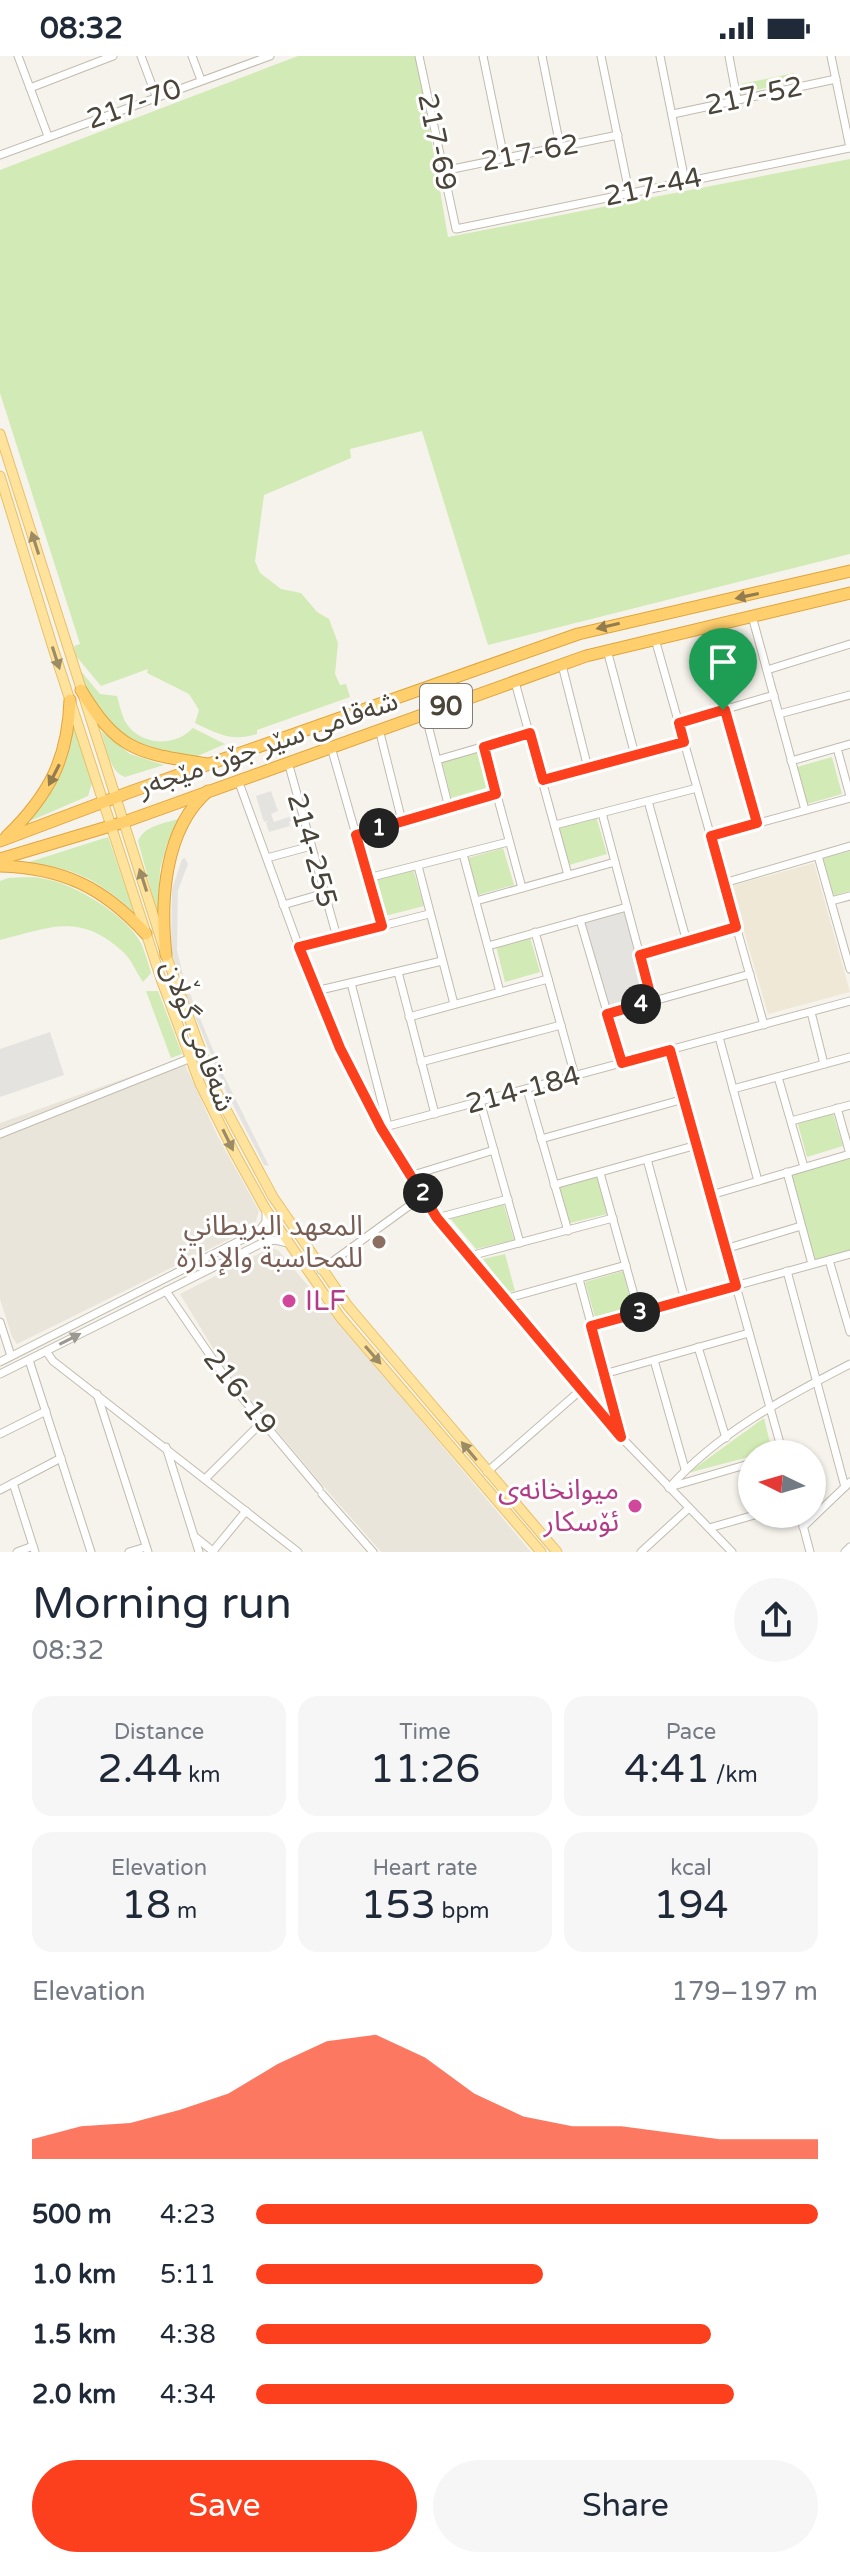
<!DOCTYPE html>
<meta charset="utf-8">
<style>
body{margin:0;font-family:"Varela Round","Noto Sans Arabic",sans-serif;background:#f6f6f7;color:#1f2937;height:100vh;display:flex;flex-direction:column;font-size:30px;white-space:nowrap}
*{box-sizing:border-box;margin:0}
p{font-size:26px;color:#747a83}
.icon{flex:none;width:44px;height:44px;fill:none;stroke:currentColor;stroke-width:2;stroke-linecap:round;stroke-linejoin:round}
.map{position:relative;height:1496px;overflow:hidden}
.drawer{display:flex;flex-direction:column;background:#fff;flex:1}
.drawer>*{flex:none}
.needle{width:52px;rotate:275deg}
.fabs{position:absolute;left:738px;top:1384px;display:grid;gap:16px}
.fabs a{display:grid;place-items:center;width:88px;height:88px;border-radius:50%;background:#fff;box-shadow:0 2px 6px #0004;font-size:40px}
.pin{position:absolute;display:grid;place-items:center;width:68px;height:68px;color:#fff;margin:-82px -34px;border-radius:50% 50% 50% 0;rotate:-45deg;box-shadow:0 0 8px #0007}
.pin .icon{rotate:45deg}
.km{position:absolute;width:40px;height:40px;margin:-20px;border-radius:50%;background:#222;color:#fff;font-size:22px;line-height:40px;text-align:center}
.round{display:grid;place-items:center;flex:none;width:84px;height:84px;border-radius:42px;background:#f6f6f7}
.overview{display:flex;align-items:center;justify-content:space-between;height:136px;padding:0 32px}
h1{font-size:44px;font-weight:600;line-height:60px}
.stats{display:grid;grid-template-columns:repeat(3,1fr);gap:12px;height:136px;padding:8px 32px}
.stats div{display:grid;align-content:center;border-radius:20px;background:#f6f6f7;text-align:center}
.stats b{font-size:40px;font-weight:600}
.stats small{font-size:22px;font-weight:400}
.stats p{font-size:22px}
.chart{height:224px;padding:16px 32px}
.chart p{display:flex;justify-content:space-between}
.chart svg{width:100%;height:144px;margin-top:8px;fill:#fc3f1d;opacity:.7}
.cta{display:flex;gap:16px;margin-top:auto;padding:16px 32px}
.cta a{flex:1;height:92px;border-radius:48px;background:#fc3f1d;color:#fff;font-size:32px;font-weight:600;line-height:92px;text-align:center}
.cta a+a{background:#f6f6f7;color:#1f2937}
ul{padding:0 32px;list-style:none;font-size:26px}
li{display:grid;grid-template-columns:128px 96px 1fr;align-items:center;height:60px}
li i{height:20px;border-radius:10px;background:#fc3f1d}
.status{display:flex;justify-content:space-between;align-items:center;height:56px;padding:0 40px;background:#fff;direction:ltr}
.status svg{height:22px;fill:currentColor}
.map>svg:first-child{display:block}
.residential{fill:#eae5da}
.education{fill:#efe8d6}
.green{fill:#d2eab5}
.parking{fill:#e5e3e0}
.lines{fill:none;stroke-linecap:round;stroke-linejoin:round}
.minor-casing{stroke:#c2bbae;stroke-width:9}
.major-casing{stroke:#e6c16a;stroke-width:11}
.highway-casing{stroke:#e0a43c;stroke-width:13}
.minor{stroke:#fff;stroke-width:7}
.major{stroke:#ffe39c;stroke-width:9}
.highway{stroke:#ffcf6e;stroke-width:11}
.oneway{fill:#9c8c66}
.oneway2{fill:#937c4e}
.oneway3{fill:#9c9892}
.route-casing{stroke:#fff;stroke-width:16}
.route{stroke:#fc3f1d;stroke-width:10}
.education-dot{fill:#8d6e63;stroke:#fff;stroke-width:3}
.hotel-dot{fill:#d1479c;stroke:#fff;stroke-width:3}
.labels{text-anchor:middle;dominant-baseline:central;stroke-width:6;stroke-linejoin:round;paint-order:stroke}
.shield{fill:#fff;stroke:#817c74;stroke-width:2}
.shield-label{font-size:26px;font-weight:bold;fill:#4b4439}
.street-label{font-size:28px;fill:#4b4439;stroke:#fff}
.education-label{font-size:28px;fill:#785e54;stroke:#fff;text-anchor:end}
.hotel-label{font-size:28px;fill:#b23c85;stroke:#fff;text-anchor:start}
</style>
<div class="status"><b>08:32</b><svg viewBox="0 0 49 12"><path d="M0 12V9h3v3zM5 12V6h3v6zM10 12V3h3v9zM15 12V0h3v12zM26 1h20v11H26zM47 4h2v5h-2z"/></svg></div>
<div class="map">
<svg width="850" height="1496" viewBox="0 0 850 1496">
<rect width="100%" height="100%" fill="#f6f3ec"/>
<!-- residential -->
<g class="residential">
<polygon points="182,1002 218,1081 259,1155 254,1171 17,1288 12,1281 0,1243 0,1067"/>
<polygon points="270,1192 278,1194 531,1496 381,1496 331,1439 228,1317 180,1238"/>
</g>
<!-- education -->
<polygon class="education" points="814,807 850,936 768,958 731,830"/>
<!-- green -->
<g class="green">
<path d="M 298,0 L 417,0 L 448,181 L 850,103 L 850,498 L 488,589 L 422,375 L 350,393 L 351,402 L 264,439 L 255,505 L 260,517 L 281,533 L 301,537 L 317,556 L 329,563 L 338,587 L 335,618 L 340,629 L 346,628 L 350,641 L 257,674 L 257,678 C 232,686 218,678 195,667 L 199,654 L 189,638 L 147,617 L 148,613 L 101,630 L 76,600 L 74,590 L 80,588 L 0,337 L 0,114 Z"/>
<polygon points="794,17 797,25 743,37 741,28"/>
<path d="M 79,613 L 100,638 L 117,640 C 120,650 122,663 129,671 C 145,690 176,690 193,672 L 225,688 L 193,702 L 154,697 L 119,677 L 87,641 Z"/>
<path d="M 74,667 L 92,727 L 88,740 L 30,765 C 58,729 67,713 74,667 Z"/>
<path d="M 101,675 L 130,698 L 164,709 L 125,721 C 109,716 106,690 101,675 Z"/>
<polygon points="479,695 489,731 451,742 442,705"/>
<polygon points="832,701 842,738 807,748 797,711"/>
<polygon points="596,760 607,798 569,809 559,771"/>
<path d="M 182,762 L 167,788 L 160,813 L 158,859 L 138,785 C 145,769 166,767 182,762 Z"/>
<path d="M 108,781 L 134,856 C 98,824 74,811 26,807 Z"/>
<polygon points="503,792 514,829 478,839 468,802"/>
<polygon points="850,795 850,835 834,840 823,802"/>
<polygon points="413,813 424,850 385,860 375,824"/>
<path d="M 8,822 C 20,822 33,820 45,823 C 75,828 127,860 141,887 C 145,896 148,907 151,917 L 143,926 C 136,916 131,902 122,895 C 79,856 49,872 0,884 L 0,825 Z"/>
<polygon points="530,881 540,916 505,926 496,890"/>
<polygon points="146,935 158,935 182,998 171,1002"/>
<polygon points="832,1054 843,1090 807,1101 797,1065"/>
<polygon points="850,1098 850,1198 812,1208 787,1116"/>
<polygon points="598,1120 607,1158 570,1167 559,1130"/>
<polygon points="503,1146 514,1184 476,1193 449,1161"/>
<polygon points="505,1198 515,1235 508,1236 483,1203"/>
<polygon points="623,1215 632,1251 595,1261 585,1226"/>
<polygon points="764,1362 772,1395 688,1417"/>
</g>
<!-- parking -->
<g class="parking">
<polygon points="271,735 278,755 271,758 274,766 295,759 296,763 289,766 290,770 269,776 266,767 268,765 264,766 256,740"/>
<polygon points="185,802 188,808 178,834 177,894 183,919 179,917 171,895 172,833 182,803"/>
<polygon points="627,851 640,899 646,942 607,958 580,864"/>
<polygon points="186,938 190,938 223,1018 269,1110 264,1109 225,1033"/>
<polygon points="50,976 64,1019 0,1041 0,993"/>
</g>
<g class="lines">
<!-- minor casing -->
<g class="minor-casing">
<g id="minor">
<polyline points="18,0 48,80"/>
<polyline points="141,0 156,40"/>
<polyline points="192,0 201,24"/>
<polyline points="419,0 456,173 850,92"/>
<polyline points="483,0 504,102"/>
<polyline points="542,0 560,90"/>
<polyline points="601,0 629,136"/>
<polyline points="660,0 685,125"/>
<polyline points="729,0 737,43"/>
<polyline points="831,0 850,92"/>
<polyline points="30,32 113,0"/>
<polyline points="673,58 836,23"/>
<polyline points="0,99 270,0"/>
<polyline points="443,115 618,79"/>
<polyline points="752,560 805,754"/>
<polyline points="655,583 764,969"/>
<polyline points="607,594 635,699"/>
<polyline points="562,609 588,712"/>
<polyline points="767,614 850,588"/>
<polyline points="515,626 568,819"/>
<polyline points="725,654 757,767"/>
<polyline points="425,657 449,752"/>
<polyline points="779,658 850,639"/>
<polyline points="679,667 774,639"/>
<polyline points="379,673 402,765"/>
<polyline points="331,691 382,870"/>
<polyline points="484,691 522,832"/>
<polyline points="837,692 850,740"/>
<polyline points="437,704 530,677"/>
<polyline points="791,705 850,688"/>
<polyline points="288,706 337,881"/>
<polyline points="238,724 303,902 340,992 381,1072 410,1120 437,1162 621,1381 732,1496"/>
<polyline points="543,724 684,686"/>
<polyline points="648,745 687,886"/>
<polyline points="602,757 652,945"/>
<polyline points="555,769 697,732"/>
<polyline points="356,779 496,738"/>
<polyline points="711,780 850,742"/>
<polyline points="463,798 500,936"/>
<polyline points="818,800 850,913"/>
<polyline points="267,802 311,790"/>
<polyline points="418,810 454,948"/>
<polyline points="368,822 508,786"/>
<polyline points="724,827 850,790"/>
<polyline points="476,845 615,806"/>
<polyline points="831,845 850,840"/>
<polyline points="283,849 325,837"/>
<polyline points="580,864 622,1007"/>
<polyline points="535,876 575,1020"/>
<polyline points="488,890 627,851"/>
<polyline points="299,891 429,858"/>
<polyline points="640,899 736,871"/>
<polyline points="398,916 435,1058"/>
<polyline points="351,927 388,1070"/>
<polyline points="316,935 442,905"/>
<polyline points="811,956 824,1008"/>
<polyline points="607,958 750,918"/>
<polyline points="409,961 548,923"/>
<polyline points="719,981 758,1125"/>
<polyline points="670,994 783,1398"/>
<polyline points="421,1006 561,969"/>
<polyline points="778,1021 804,1111"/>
<polyline points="527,1033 568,1175"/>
<polyline points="733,1033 850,1001"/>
<polyline points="480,1045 520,1187"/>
<polyline points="791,1065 850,1049"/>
<polyline points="381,1072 850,945"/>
<polyline points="0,1078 191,1002"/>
<polyline points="541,1083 684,1043"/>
<polyline points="647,1103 685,1244"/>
<polyline points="787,1116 812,1208"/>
<polyline points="600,1117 639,1257"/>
<polyline points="410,1120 494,1094"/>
<polyline points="554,1129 697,1089"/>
<polyline points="711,1139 850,1098 837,1052"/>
<polyline points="437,1162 508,1143"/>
<polyline points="725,1193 801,1170"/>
<polyline points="470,1200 613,1162"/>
<polyline points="829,1204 850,1276"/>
<polyline points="321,1214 424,1139"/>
<polyline points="787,1215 845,1431"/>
<polyline points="579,1223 621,1379"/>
<polyline points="166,1235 225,1321 319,1433"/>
<polyline points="505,1243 626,1209"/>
<polyline points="0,1266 11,1300"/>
<polyline points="591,1270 850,1198"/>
<polyline points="698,1291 726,1382"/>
<polyline points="46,1295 53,1305 298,1496"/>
<polyline points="29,1304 91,1496"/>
<polyline points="654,1304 685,1413"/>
<polyline points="0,1306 259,1175 266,1166 266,1154"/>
<polyline points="0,1318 264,1186 275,1184 288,1187"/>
<polyline points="604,1318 749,1277"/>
<polyline points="97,1338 148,1496"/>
<polyline points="0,1378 46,1355"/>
<polyline points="166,1391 199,1496"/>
<polyline points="487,1416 582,1333"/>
<polyline points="205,1423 262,1366"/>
<polyline points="13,1427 35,1496"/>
<polyline points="670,1431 752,1407"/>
<path d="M 669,1432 C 717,1377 786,1341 850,1308"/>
<polyline points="0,1434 61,1402"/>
<polyline points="322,1438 373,1496"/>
<polyline points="800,1458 810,1496"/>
<polyline points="803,1471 850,1426"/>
<polyline points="709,1472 758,1458"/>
<polyline points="194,1480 214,1496"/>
<polyline points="213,1495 246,1455"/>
<polyline points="17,1496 33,1490"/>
<polyline points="129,1496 146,1491"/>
<polyline points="641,1496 689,1452"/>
<polyline points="845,1496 850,1491"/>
</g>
</g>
<!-- major casing -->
<g class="major-casing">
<g id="major">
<polyline points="0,378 166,899 215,1033 273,1141 348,1250 557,1496"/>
<polyline points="0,420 53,592 161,923 200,1028 234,1096 265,1152 340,1261 541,1496"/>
</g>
</g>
<!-- highway casing -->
<g class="highway-casing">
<g id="highway">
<path d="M 81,634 C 119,697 140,697 207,708"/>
<path d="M 7,780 C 49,739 68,703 70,644"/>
<polyline points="0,785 130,736 578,578 850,515"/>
<polyline points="0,803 124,766 586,600 850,537"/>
<path d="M 0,810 C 63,812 103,831 146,878"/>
<path d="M 166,899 C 160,845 164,773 208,735"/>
</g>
</g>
<!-- minor -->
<use href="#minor" class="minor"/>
<!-- major -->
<use href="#major" class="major"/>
<!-- highway -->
<use href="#highway" class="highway"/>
</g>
<!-- one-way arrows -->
<defs><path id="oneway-solid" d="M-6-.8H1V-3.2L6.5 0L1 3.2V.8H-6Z" transform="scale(2)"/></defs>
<g class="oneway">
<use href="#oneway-solid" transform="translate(35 487) rotate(-108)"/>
<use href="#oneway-solid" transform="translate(56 602) rotate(72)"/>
<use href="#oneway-solid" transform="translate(143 824) rotate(-108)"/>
<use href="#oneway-solid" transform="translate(228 1084) rotate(64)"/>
<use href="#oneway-solid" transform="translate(373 1299) rotate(49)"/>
<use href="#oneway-solid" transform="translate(469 1395) rotate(-130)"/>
</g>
<g class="oneway2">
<use href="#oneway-solid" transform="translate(747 540) rotate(168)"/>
<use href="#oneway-solid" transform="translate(608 570) rotate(167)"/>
<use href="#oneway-solid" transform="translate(54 719) rotate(117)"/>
</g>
<use class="oneway3" href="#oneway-solid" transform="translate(70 1283) rotate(-27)"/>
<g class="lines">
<!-- route casing -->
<g class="route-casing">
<polygon id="route" points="723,654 725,654 757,767 711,780 736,871 640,899 652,945 607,958 622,1007 670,994 736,1230 591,1270 621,1381 437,1162 381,1072 340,992 299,891 382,870 356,779 496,738 484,691 530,677 543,724 684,686 679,667"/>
</g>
<!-- route -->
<use href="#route" class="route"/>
</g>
<!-- markers -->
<circle class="education-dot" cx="379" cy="1186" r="8"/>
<g class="hotel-dot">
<circle cx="289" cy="1245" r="8"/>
<circle cx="635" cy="1450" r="8"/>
</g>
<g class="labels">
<!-- shield labels -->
<rect class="shield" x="420" y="628" width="52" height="44" rx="6"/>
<g class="shield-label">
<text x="446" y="650">90</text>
</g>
<!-- street labels -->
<g class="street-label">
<text transform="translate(754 40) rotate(-12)">217-52</text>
<text transform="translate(134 48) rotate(-20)">217-70</text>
<text transform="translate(437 86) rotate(78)">217-69</text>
<text transform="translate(530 97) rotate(-11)">217-62</text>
<text transform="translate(653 131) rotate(-12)">217-44</text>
<text transform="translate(268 688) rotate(-19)">شەقامی سێر جۆن مێجەر</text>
<text transform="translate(312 794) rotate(74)">214-255</text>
<text transform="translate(198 980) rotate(69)">شەقامی گوڵان</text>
<text transform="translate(523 1034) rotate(-15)">214-184</text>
<text transform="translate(240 1336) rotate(52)">216-19</text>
</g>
<!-- education labels -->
<g class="education-label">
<text x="363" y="1170">المعهد البريطاني<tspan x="363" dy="32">للمحاسبة والإدارة</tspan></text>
</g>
<!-- hotel labels -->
<g class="hotel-label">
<text x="305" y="1245">ILF</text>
<text x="619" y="1434" text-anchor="end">میوانخانەی<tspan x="619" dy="32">ئۆسکار</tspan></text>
</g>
</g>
</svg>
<div class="fabs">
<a><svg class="needle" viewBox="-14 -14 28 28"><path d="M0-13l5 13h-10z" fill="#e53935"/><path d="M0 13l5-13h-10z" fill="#747a83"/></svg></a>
</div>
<div class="pin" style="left:723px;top:654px;background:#1e9e55"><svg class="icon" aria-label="arrive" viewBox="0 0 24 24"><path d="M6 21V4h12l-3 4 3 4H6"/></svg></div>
<b class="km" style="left:379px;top:772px">1</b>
<b class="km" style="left:423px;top:1137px">2</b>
<b class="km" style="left:640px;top:1256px">3</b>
<b class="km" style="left:641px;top:948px">4</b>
</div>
<section class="drawer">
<div class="overview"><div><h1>Morning run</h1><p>08:32</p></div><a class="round"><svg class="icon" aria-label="share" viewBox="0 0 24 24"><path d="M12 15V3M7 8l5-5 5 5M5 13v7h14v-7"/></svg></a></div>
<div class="stats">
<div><p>Distance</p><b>2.44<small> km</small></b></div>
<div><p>Time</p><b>11:26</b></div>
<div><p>Pace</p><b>4:41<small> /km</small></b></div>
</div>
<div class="stats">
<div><p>Elevation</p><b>18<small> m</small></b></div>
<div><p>Heart rate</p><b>153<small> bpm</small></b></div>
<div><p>kcal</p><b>194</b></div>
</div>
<div class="chart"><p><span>Elevation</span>179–197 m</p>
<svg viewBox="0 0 160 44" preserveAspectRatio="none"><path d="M0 44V38L10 34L20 33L30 29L40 24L50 15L60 8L70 6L80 13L90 24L100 31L110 34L120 34L130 36L140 38L150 38L160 38V44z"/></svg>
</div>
<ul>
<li><b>500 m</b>4:23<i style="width:100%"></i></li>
<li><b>1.0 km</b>5:11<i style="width:51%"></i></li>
<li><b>1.5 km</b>4:38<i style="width:81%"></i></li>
<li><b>2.0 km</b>4:34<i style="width:85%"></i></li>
</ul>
<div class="cta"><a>Save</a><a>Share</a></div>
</section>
